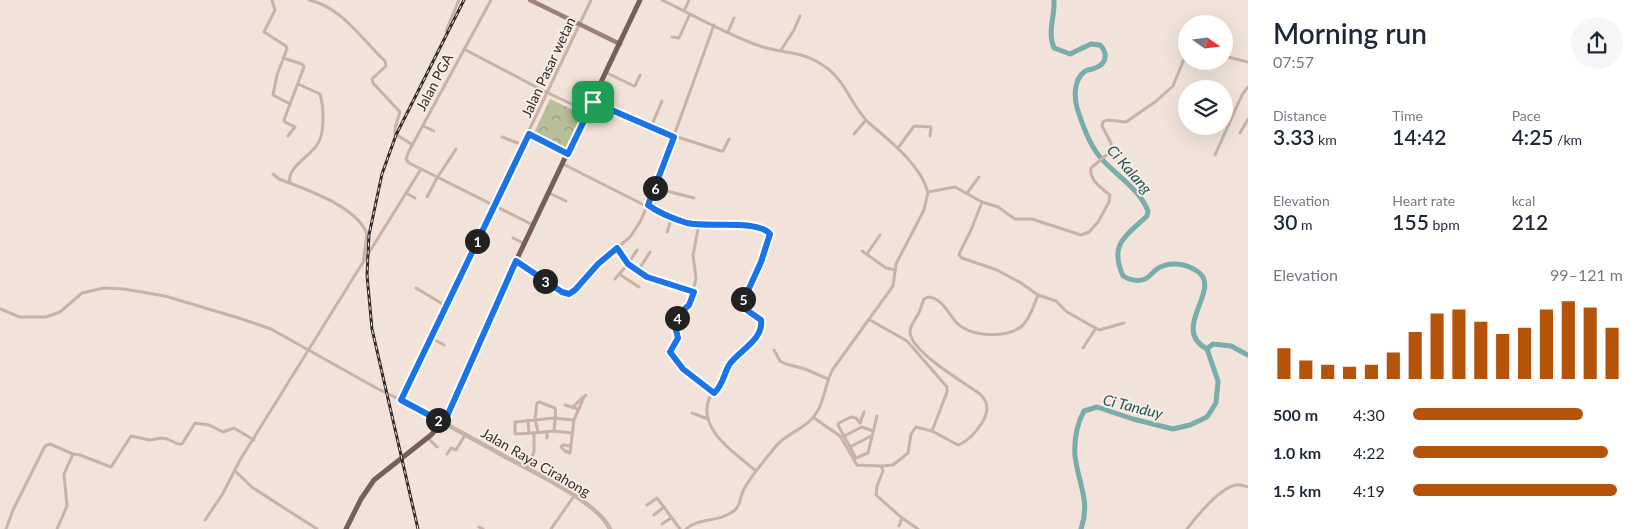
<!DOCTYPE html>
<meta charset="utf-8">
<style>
body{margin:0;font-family:Lato,sans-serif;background:#f6f6f7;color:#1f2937;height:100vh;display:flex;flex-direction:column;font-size:19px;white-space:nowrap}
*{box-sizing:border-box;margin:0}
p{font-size:16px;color:#747a83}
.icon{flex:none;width:28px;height:28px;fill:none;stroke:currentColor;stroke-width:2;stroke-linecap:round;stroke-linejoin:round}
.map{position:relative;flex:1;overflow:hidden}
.drawer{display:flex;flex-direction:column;background:#fff;width:400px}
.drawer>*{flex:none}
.needle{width:32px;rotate:104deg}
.buttons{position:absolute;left:1178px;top:15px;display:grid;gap:10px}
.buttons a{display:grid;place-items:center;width:55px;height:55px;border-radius:50%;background:#fff;box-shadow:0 5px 20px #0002;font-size:25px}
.pin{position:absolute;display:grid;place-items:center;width:42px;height:42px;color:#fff;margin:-21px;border-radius:10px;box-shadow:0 2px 8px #0006}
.km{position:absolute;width:25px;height:25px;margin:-12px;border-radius:50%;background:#222;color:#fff;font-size:14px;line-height:25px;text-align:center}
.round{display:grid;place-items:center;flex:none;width:52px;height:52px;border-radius:26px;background:#f6f6f7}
.summary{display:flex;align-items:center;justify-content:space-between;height:85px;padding:0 25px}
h1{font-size:28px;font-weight:600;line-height:38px}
.stats{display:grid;grid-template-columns:repeat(3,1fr);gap:8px;height:85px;padding:5px 25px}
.stats div{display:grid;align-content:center}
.stats b{font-size:21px;font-weight:600}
.stats small{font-size:14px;font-weight:400}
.stats p{font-size:14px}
.chart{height:140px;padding:10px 25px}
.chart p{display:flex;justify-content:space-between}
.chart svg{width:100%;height:90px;margin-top:5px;stroke:#b45309;stroke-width:6}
ul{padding:0 25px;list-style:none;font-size:16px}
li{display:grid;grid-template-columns:80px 60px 1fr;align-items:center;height:38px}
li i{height:12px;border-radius:6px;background:#b45309}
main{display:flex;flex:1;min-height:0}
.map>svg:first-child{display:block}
.forest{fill:url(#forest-crowns)}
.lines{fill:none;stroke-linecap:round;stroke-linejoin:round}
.river{stroke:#79adaa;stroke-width:5}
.minor{stroke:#c8b2a6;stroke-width:3}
.tertiary{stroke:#c8b2a6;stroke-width:4.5}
.secondary{stroke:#9c8177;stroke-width:4.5}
.primary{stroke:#765f58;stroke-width:5}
.rail-casing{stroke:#342a27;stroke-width:3}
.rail{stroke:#f9eee5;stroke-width:1;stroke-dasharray:4;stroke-linecap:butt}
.route-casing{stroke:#fff;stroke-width:10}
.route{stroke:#1a73e8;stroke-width:6}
.labels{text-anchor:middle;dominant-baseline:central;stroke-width:4;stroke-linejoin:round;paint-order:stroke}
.street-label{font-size:14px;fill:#342a27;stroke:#f9eee5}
.water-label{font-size:15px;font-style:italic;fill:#1d5553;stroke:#f9eee5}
</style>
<main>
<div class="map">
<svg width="1248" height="529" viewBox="0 0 1248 529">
<defs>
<pattern id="forest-crowns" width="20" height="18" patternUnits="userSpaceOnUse" patternTransform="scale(1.25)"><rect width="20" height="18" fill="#b6bf9a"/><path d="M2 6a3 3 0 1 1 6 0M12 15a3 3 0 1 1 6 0" fill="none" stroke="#959b7e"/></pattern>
</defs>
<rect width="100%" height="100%" fill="#f1e3d9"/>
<!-- forest -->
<polygon class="forest" points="550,99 582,114 565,150 533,135"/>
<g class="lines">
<!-- river -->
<g class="river">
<path d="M 1054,0 C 1055,17 1047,32 1054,48 L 1070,54 L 1091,44 L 1100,45 C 1108,53 1107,64 1095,68 C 1091,70 1087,69 1084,72 C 1074,80 1074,96 1077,108 C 1082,123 1089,144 1100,157 C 1115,175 1139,188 1148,211 L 1147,216 C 1125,237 1109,244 1123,276 C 1129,280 1138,282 1145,279 C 1149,277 1153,272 1157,269 C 1168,261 1185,263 1197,271 C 1224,288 1169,329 1207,349"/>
<path d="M 1081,529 C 1091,501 1078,483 1075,456 C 1074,441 1077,424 1084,411 L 1097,407 L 1133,419 L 1173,429 L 1190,425 L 1207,417 L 1216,403 L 1218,381 L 1207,349 L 1213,344 L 1231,346 L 1248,355"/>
</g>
<!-- minor -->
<g class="minor">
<polyline points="272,0 275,10 264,32 286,46 287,49 277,75 273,95 290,104"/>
<path d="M 309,0 C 343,8 361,39 385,61 L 386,66 L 372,79 L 373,83 L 400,112 L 395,128 L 395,134 L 413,145"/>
<polyline points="491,0 409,151 406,159 409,163 533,225"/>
<path d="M 662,0 C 693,15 731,37 763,47 C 790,55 802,50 827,68 C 846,82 852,107 869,123 C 890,141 920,164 928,192 L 924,210 L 896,264 L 893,286 L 833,369 C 825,383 825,399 817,412 C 808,428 788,432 776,446 C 765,460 752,474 744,489 C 740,496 741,505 735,510 C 720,523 699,517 686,529"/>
<polyline points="684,11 689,0"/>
<polyline points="446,31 459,0"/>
<polyline points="728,32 734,18"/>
<polyline points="672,37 679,38 690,14"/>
<polyline points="464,49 540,89 588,112"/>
<polyline points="781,50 794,30 800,16"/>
<polyline points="1224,56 1248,62"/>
<polyline points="283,58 302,64 304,67 284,120 285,122 295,127 288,136"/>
<polyline points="607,73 634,86 635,86 640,75"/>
<polyline points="593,102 668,134 721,151 723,151 729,139"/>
<polyline points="423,126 434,131"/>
<polyline points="651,127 662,101"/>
<polyline points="1240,133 1248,119"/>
<polyline points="529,134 568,153"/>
<polyline points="854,134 866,120"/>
<polyline points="502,137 523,145"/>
<polyline points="898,148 914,126 931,127 930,136"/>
<polyline points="1215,155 1242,95 1248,87"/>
<polyline points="563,164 654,210 688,223 699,224 693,255 696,278 693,292 689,305 679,315 676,320 675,326 678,337 670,352 683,369 713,393"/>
<path d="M 273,174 L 279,179 C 305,189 357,206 367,234 L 363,263"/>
<path d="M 290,183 C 286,168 310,156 317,145 C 325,134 324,107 320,94 L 298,84"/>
<polyline points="655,188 694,198"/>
<path d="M 928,192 L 955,187 L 982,202 L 998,207 L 1015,219 L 1032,219 L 1081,235 L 1089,232 L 1098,222 L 1109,202 L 1110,195 C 1101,188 1089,180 1091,168 L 1111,151 L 1111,143 L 1102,126 L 1103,122 L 1107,120 L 1126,122 L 1155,102 L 1173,86 L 1186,54"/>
<polyline points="406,193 415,198"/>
<polyline points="549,193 566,201"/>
<polyline points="967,193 979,177"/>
<polyline points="427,197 437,178 456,149"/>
<polyline points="982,202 971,230 960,252 959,255 962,258 997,270 1021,283 1038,295 1056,301 1067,312 1099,330 1124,323"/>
<path d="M 699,224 C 707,224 715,225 723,226 C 739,227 758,221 770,234 L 761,262 L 741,306 L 761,321 C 764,339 740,350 731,363 C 726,370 724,380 719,387 C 716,392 711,393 709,399 C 697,430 737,454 756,471"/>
<polyline points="667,232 672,217"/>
<polyline points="513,238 525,244"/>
<path d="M 637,250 L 628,264 C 646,280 671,285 693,292"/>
<polyline points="862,251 886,268 895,270"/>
<polyline points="867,254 880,235"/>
<polyline points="516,261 562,292 569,294 575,290 598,264 630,237 640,222 655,188 714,25"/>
<polyline points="638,271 650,252"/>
<polyline points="619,274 639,287"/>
<polyline points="615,279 628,264 617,248"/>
<polyline points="416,288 446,306"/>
<polyline points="0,309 20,317 46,317 60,312 82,293 104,288 124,289 165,296 242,319 271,329 378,389 401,400 591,0"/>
<polyline points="870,320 907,341 947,387 947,392 932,431"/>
<polyline points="431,338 444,345"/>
<polyline points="1083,348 1096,328"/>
<polyline points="774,350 780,361 786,364 805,369 828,379"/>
<polyline points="401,400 442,423"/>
<polyline points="565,405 578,409"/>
<polyline points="573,407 583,397"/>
<polyline points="692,413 708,419"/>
<polyline points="814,418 840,436 857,465 881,466 883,471 877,486 876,495 902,518 918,529"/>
<polyline points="528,420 529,433"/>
<polyline points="860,423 856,418 851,417 839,423 838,425 856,458 868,453 877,416"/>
<polyline points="860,423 864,412 862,417"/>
<path d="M 538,432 L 535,419 L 537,403 L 539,402 L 555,408 C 557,415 554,424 554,431"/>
<polyline points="547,432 547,438"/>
<polyline points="534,433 515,434 515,422 554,418 574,420"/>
<polyline points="844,436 862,427 873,431"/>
<polyline points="428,438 437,447"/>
<polyline points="571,446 563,445 561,447 565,451 570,453 574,420 584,397 586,395"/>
<polyline points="850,447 871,436"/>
<polyline points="447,454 451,448 456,450 465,435"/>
<path d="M 881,466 L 893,465 L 908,453 L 911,434 L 916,427 L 932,431 L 958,445 C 970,441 987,421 987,408 C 987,402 984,398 980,394 C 965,383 909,351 910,331 C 911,323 918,317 920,310 C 922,306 922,303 924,299 L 928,297 C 942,298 948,313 956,322 C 970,337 1006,339 1022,326 C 1030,319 1034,305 1038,295"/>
<polyline points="527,468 534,452 534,433 554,431 572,433"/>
<polyline points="235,471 253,488 317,529"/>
<polyline points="647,505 657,498 680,529"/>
<polyline points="654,515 664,507"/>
<polyline points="205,520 222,495 240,460 421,169"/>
<polyline points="662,524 671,518"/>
<polyline points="899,526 902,518"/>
<polyline points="479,527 483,529"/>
<polyline points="6,529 13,510 45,446 50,444 73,454"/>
<polyline points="57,529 67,506 64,474 73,454 80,455 111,467 131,436 150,440 161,438 167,439 178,444 182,444 195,423 209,425 223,432 234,428 254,440"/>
<polyline points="551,529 574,496"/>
<path d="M 1187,529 C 1197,516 1219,488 1236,485 C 1240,484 1244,486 1248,487"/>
</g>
<!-- tertiary -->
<path class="tertiary" d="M 444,423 C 464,434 484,445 504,456 C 531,471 598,502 610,529"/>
<!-- secondary -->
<polyline class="secondary" points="530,0 620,44"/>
<!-- primary -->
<polyline class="primary" points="346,529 361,499 374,480 431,435 446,419 468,366 516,261 640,0"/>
<!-- rail casing -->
<g class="rail-casing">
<polyline id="rail" points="418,529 372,329 367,275 369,235 382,174 396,135 464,0"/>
</g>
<!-- rail -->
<use href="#rail" class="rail"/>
</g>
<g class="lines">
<!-- route casing -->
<g class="route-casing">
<path id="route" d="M 593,102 L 674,137 L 648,205 C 659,213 674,219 687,223 C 708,228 757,219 770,234 L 761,262 L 741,306 L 761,320 C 764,340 738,351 729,365 C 724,374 722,387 714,393 L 683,369 L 670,352 L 678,338 L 675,326 L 676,320 L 679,314 L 689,305 L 694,292 L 647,277 L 628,264 L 617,248 L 598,264 L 575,290 L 569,294 L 562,292 L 516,261 L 444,423 L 401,400 L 529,134 L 568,154 Z"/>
</g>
<!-- route -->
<use href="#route" class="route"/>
</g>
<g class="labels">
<!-- street labels -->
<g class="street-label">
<text transform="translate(548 67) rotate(-65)">Jalan Pasar wetan</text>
<text transform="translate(434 82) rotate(-62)">Jalan PGA</text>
<text transform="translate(536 462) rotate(30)">Jalan Raya Cirahong</text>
</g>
<!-- water labels -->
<g class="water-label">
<text transform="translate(1130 169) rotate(49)">Ci Kalang</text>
<text transform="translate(1133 406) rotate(14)">Ci Tanduy</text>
</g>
</g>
</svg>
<div class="buttons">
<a><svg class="needle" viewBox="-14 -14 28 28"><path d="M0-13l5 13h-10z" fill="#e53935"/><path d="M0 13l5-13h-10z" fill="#747a83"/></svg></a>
<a><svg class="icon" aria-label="layers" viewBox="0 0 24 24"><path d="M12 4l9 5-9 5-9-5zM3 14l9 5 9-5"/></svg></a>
</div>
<div class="pin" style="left:593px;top:102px;background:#1e9e55"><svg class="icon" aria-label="arrive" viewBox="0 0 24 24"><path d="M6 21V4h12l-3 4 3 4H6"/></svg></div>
<b class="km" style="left:477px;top:241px">1</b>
<b class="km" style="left:438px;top:420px">2</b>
<b class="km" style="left:545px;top:281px">3</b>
<b class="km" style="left:677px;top:318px">4</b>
<b class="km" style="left:743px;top:299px">5</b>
<b class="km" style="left:655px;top:188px">6</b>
</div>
<section class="drawer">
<div class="summary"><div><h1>Morning run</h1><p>07:57</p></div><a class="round"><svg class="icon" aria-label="share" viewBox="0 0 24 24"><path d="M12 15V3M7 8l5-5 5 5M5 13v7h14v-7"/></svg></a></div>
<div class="stats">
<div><p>Distance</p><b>3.33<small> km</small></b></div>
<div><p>Time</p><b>14:42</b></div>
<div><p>Pace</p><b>4:25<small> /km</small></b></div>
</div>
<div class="stats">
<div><p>Elevation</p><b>30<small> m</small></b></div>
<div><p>Heart rate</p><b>155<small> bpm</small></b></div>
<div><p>kcal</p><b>212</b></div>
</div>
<div class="chart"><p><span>Elevation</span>99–121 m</p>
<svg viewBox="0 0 160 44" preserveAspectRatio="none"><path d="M5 44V29M15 44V35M25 44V37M35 44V38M45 44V37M55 44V31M65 44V21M75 44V12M85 44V10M95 44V16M105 44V22M115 44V19M125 44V10M135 44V6M145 44V9M155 44V19"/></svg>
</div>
<ul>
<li><b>500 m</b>4:30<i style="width:81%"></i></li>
<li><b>1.0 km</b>4:22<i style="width:93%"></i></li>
<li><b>1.5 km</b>4:19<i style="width:97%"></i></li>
</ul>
</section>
</main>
